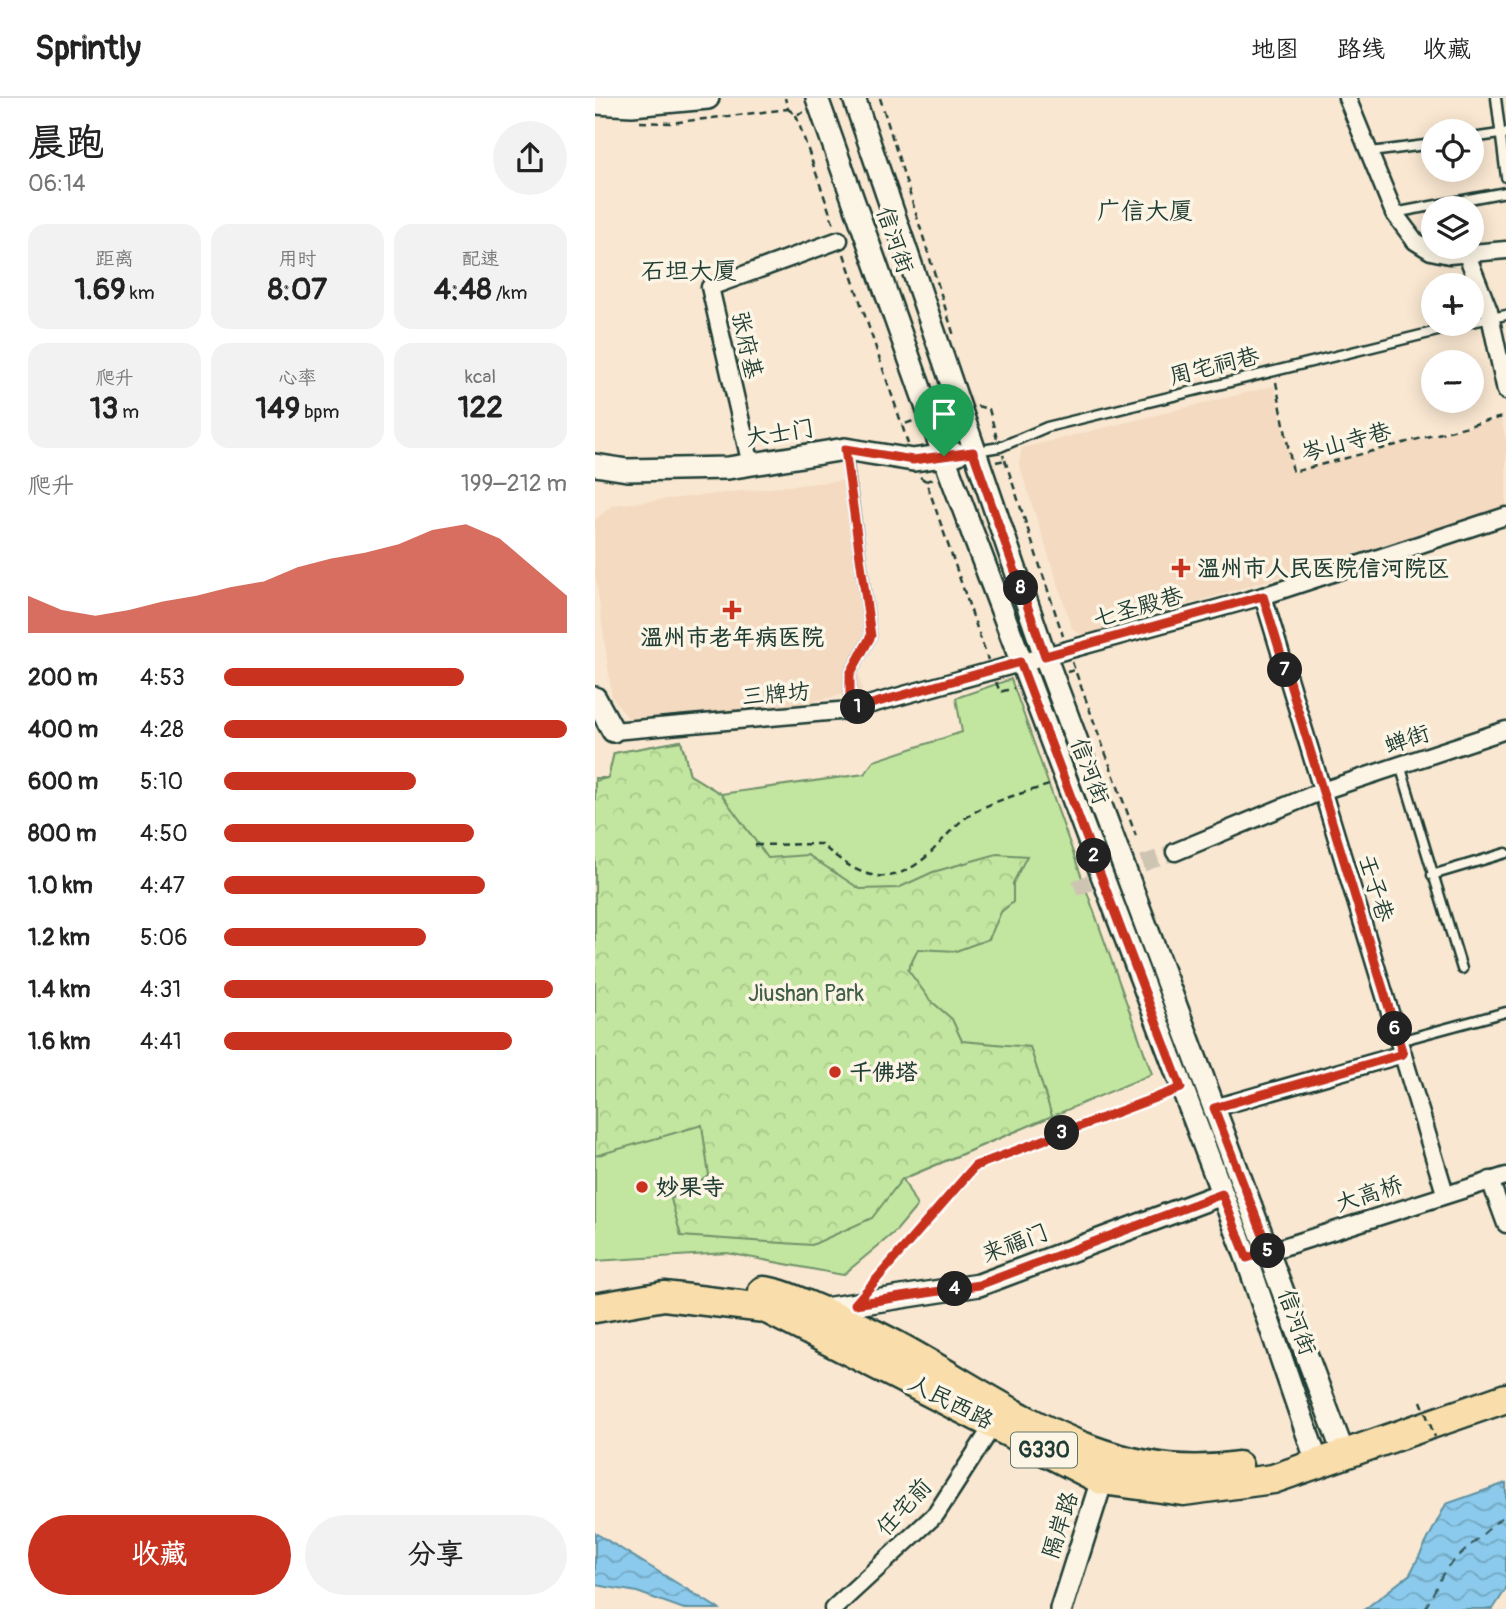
<!DOCTYPE html>
<html lang="zh">
<meta charset="utf-8">
<style>
body{margin:0;font-family:Pangolin,"LXGW WenKai TC",sans-serif;background:#f2f2f2;color:#222;height:100vh;display:flex;flex-direction:column;font-size:26px;white-space:nowrap}
*{box-sizing:border-box;margin:0}
p{font-size:23px;color:#767676}
.icon{flex:none;width:38px;height:38px;fill:none;stroke:currentColor;stroke-width:2;stroke-linecap:round;stroke-linejoin:round}
.map{position:relative;flex:1;overflow:hidden}
.details{display:flex;flex-direction:column;background:#fff;width:595px}
.details>*{flex:none}
.tools{position:absolute;left:826px;top:21px;display:grid;gap:14px}
.tools a{display:grid;place-items:center;width:63px;height:63px;border-radius:50%;background:#fff;box-shadow:0 4px 18px #0003;font-size:35px}
.pin{position:absolute;display:grid;place-items:center;width:60px;height:60px;color:#fff;margin:-72px -30px;border-radius:50% 50% 50% 0;rotate:-45deg;box-shadow:0 0 7px #0007}
.pin .icon{rotate:45deg}
.km{position:absolute;width:35px;height:35px;margin:-18px;border-radius:50%;background:#222;color:#fff;font-size:19px;line-height:35px;text-align:center}
.round{display:grid;place-items:center;flex:none;width:74px;height:74px;border-radius:37px;background:#f2f2f2}
.summary{display:flex;align-items:center;justify-content:space-between;height:119px;padding:0 28px}
h1{font-size:38px;font-weight:700;line-height:52px}
.stats{display:grid;grid-template-columns:repeat(3,1fr);gap:10px;height:119px;padding:7px 28px}
.stats div{display:grid;align-content:center;border-radius:18px;background:#f2f2f2;text-align:center}
.stats b{font-size:30px;font-weight:700}
.stats small{font-size:19px;font-weight:400}
.stats p{font-size:19px}
.chart{height:196px;padding:14px 28px}
.chart p{display:flex;justify-content:space-between}
.chart svg{width:100%;height:126px;margin-top:7px;fill:#c8321e;opacity:.7}
.button{display:flex;gap:14px;margin-top:auto;padding:14px 28px}
.button a{flex:1;height:80px;border-radius:42px;background:#c8321e;color:#fff;font-size:28px;font-weight:700;line-height:80px;text-align:center}
.button a+a{background:#f2f2f2;color:#222}
ul{padding:0 28px;list-style:none;font-size:23px}
li{display:grid;grid-template-columns:112px 84px 1fr;align-items:center;height:52px}
li i{height:18px;border-radius:9px;background:#c8321e}
header{display:flex;align-items:center;gap:42px;box-sizing:border-box;height:98px;padding:0 35px;background:#fff;border-bottom:2px solid #e0e0e0}
header strong{font-size:33px}
nav{display:flex;gap:38px;margin-inline-start:auto;font-size:24px}
main{display:flex;flex:1;min-height:0}
.map>svg:first-child{display:block}
.built{fill:#f3dac0}
.green{fill:#c2e69f;stroke:#70926a;stroke-width:2}
.forest{fill:url(#forest-crowns);stroke:#70926a;stroke-width:2}
.water{fill:url(#water-waves);stroke:#6092a2;stroke-width:2}
.lines{fill:none;stroke-linecap:round;stroke-linejoin:round}
.ferry{stroke:#355959;stroke-width:2;stroke-dasharray:9 7;stroke-linecap:butt}
.street-tunnel{stroke:#cdc5b2;stroke-width:16;stroke-dasharray:16 8;stroke-linecap:butt}
.lane-casing{stroke:#1f3d34;stroke-width:13}
.street-casing{stroke:#1f3d34;stroke-width:21}
.secondary-casing{stroke:#1f3d34;stroke-width:26}
.highway-casing{stroke:#1f3d34;stroke-width:33}
.path{stroke:#1f3d34;stroke-width:2.5;stroke-dasharray:7 5;stroke-linecap:butt}
.lane{stroke:#fcf5e5;stroke-width:8}
.street{stroke:#fcf5e5;stroke-width:16}
.secondary{stroke:#fcf5e5;stroke-width:21}
.highway{stroke:#f9deab;stroke-width:28}
.path-bridge{stroke:#1f3d34;stroke-width:2.5;stroke-dasharray:7 5;stroke-linecap:butt}
.route-casing{stroke:#fff;stroke-width:14}
.route{stroke:#c8321e;stroke-width:9}
.poi-dot{fill:#c8321e;stroke:#fcf5e5;stroke-width:2.5}
.labels{text-anchor:middle;dominant-baseline:central;stroke-width:7;stroke-linejoin:round;paint-order:stroke}
.shield{fill:#fcf5e5;stroke:#617469;stroke-width:2}
.shield-label{font-size:21px;font-weight:bold;fill:#1f3d34}
.street-label{font-size:23px;fill:#1f3d34;stroke:#fcf5e5}
.poi-label{font-size:23px;font-weight:bold;fill:#1f3d34;stroke:#fcf5e5;text-anchor:start}
.park-label{font-size:23px;fill:#405f49;stroke:#fcf5e5}
.neighbourhood-label{font-size:24px;fill:#1f3d34;stroke:#fcf5e5}
</style>
<header>
<strong>Sprintly</strong>
<nav><a>地图</a><a>路线</a><a>收藏</a></nav>
</header>
<main>
<section class="details">
<div class="summary"><div><h1>晨跑</h1><p>06:14</p></div><a class="round"><svg class="icon" aria-label="share" viewBox="0 0 24 24"><path d="M12 15V3M7 8l5-5 5 5M5 13v7h14v-7"/></svg></a></div>
<div class="stats">
<div><p>距离</p><b>1.69<small> km</small></b></div>
<div><p>用时</p><b>8:07</b></div>
<div><p>配速</p><b>4:48<small> /km</small></b></div>
</div>
<div class="stats">
<div><p>爬升</p><b>13<small> m</small></b></div>
<div><p>心率</p><b>149<small> bpm</small></b></div>
<div><p>kcal</p><b>122</b></div>
</div>
<div class="chart"><p><span>爬升</span>199–212 m</p>
<svg viewBox="0 0 160 44" preserveAspectRatio="none"><path d="M0 44V31L10 36L20 38L30 36L40 33L50 31L60 28L70 26L80 21L90 18L100 16L110 13L120 8L130 6L140 11L150 21L160 31V44z"/></svg>
</div>
<ul>
<li><b>200 m</b>4:53<i style="width:70%"></i></li>
<li><b>400 m</b>4:28<i style="width:100%"></i></li>
<li><b>600 m</b>5:10<i style="width:56%"></i></li>
<li><b>800 m</b>4:50<i style="width:73%"></i></li>
<li><b>1.0 km</b>4:47<i style="width:76%"></i></li>
<li><b>1.2 km</b>5:06<i style="width:59%"></i></li>
<li><b>1.4 km</b>4:31<i style="width:96%"></i></li>
<li><b>1.6 km</b>4:41<i style="width:84%"></i></li>
</ul>
<div class="button"><a>收藏</a><a>分享</a></div>
</section>
<div class="map">
<svg width="911" height="1511" viewBox="0 0 911 1511">
<defs>
<pattern id="forest-crowns" width="20" height="18" patternUnits="userSpaceOnUse" patternTransform="scale(1.75)"><rect width="20" height="18" fill="#c2e69f"/><path d="M2 6a3 3 0 1 1 6 0M12 15a3 3 0 1 1 6 0" fill="none" stroke="#a6c68a"/></pattern>
<pattern id="water-waves" width="16" height="10" patternUnits="userSpaceOnUse" patternTransform="scale(1.75)"><rect width="16" height="10" fill="#8bcaec"/><path d="M0 5q4-4 8 0t8 0" fill="none" stroke="#71a5c0"/></pattern>
</defs>
<rect width="100%" height="100%" fill="#f9e7d1"/>
<filter id="ink" filterUnits="userSpaceOnUse"><feTurbulence type="fractalNoise" baseFrequency=".0143" numOctaves="2"/><feDisplacementMap in="SourceGraphic" scale="14" xChannelSelector="R" yChannelSelector="G"/><feConvolveMatrix kernelMatrix="1 2 1 2 8 2 1 2 1" color-interpolation-filters="sRGB"/></filter>
<g filter="url(#ink)">
<!-- built -->
<g class="built">
<polygon points="679,288 698,374 906,321 911,343 911,410 488,538 477,530 424,366 427,350"/>
<polygon points="251,382 273,552 261,563 267,592 211,605 37,625 17,599 0,472 0,422 18,407"/>
</g>
<!-- green -->
<polygon class="green" points="416,581 557,976 308,1081 322,1108 301,1133 248,1177 132,1155 0,1163 0,680 13,680 19,655 86,643 95,677 126,696 269,676 279,663 367,634 361,600"/>
<!-- forest -->
<polygon class="forest" points="86,643 95,677 126,696 173,760 213,757 265,791 303,790 338,774 402,756 432,758 418,785 418,804 406,814 394,841 361,853 323,851 313,872 335,902 357,921 367,943 435,949 457,1018 307,1081 277,1120 217,1147 86,1138 76,1101 114,1078 107,1027 0,1058 0,683 13,680 19,655"/>
<!-- water -->
<g class="water">
<polygon points="911,1385 911,1491 898,1511 770,1511 815,1476 851,1406"/>
<polygon points="0,1435 7,1439 124,1511 89,1511 42,1494 0,1487"/>
</g>
<g class="lines">
<!-- ferry -->
<polyline class="ferry" points="830,1511 851,1470 911,1415"/>
<!-- street-tunnel -->
<polyline class="street-tunnel" points="480,790 580,754"/>
<!-- lane casing -->
<g class="lane-casing">
<g id="lane">
<polyline points="901,0 911,79"/>
<polyline points="877,40 911,35"/>
<polyline points="776,54 838,46"/>
<polyline points="799,115 911,94"/>
<polyline points="877,224 911,217"/>
<polyline points="381,353 405,349 452,329 871,226"/>
<polyline points="251,354 276,538 255,576 255,612"/>
<polyline points="805,667 867,871"/>
<polyline points="837,777 911,755"/>
<polyline points="804,943 911,914"/>
</g>
</g>
<!-- street casing -->
<g class="street-casing">
<g id="street">
<polyline points="752,0 799,115 820,143 836,153 854,157 911,152"/>
<polyline points="872,157 894,213 911,293"/>
<polyline points="156,367 115,189 244,142"/>
<polyline points="668,498 850,1095"/>
<polyline points="18,633 255,612 668,498 911,418"/>
<polyline points="580,754 727,693 911,632"/>
<polyline points="619,1010 808,956"/>
<polyline points="895,1082 911,1126"/>
<polyline points="663,1157 911,1078"/>
<polyline points="238,1511 341,1416 399,1326"/>
</g>
</g>
<!-- secondary casing -->
<g class="secondary-casing">
<g id="secondary">
<polyline points="222,0 355,375 652,1161 722,1364"/>
<polyline points="259,0 450,558 749,1357"/>
<polyline points="0,5 37,7 113,0"/>
<polyline points="0,367 32,372 133,370 250,351 318,362 362,356"/>
<polyline points="0,600 18,633"/>
<polyline points="223,1212 384,1187 627,1096"/>
<polyline points="466,1511 507,1382 515,1370"/>
</g>
</g>
<!-- highway casing -->
<g class="highway-casing">
<g id="highway">
<path d="M 168,1193 C 189,1195 212,1208 233,1216 C 371,1268 482,1394 643,1368"/>
<polyline points="0,1210 69,1198 170,1210 507,1382 588,1393 678,1381 911,1300"/>
</g>
</g>
<!-- path -->
<g class="path">
<polyline points="285,0 359,238"/>
<polyline points="193,11 201,17 208,14"/>
<polyline points="201,17 240,130"/>
<polyline points="45,24 75,25 193,11 190,0"/>
<polyline points="249,156 307,327"/>
<polyline points="681,284 698,374 911,318"/>
<polyline points="382,308 394,311 402,341"/>
<polyline points="313,346 307,327 318,323"/>
<polyline points="410,362 468,538"/>
<polyline points="401,364 410,362 408,357"/>
<polyline points="325,379 331,383 393,562"/>
<polyline points="331,383 341,380"/>
<polyline points="477,564 541,738"/>
<polyline points="472,574 480,572"/>
<polyline points="401,584 405,594 419,590"/>
<path d="M 160,747 L 226,746 C 258,774 287,793 326,763 C 342,751 353,733 369,721 C 393,703 426,696 454,687"/>
<polyline points="276,1188 380,1068 573,995"/>
</g>
<!-- lane -->
<use href="#lane" class="lane"/>
<!-- street -->
<use href="#street" class="street"/>
<!-- secondary -->
<use href="#secondary" class="secondary"/>
<!-- highway -->
<use href="#highway" class="highway"/>
<!-- path-bridge -->
<polyline class="path-bridge" points="826,1303 840,1339"/>
</g>
</g>
<g class="lines" filter="url(#ink)">
<!-- route casing -->
<g class="route-casing">
<polygon id="route" points="250,351 318,362 378,354 450,558 668,498 808,956 619,1010 674,1153 652,1160 627,1096 384,1187 260,1206 380,1068 586,990 425,564 255,612 255,576 276,538"/>
</g>
<!-- route -->
<use href="#route" class="route"/>
</g>
<!-- markers -->
<g class="poi-dot">
<path d="M582.5 459.5h7v7h7v7h-7v7h-7v-7h-7v-7h7z"/>
<path d="M133.5 501.5h7v7h7v7h-7v7h-7v-7h-7v-7h7z"/>
<circle cx="240" cy="974" r="7"/>
<circle cx="47" cy="1089" r="7"/>
</g>
<g class="labels">
<!-- shield labels -->
<rect class="shield" x="416" y="1334.5" width="66" height="35" rx="5"/>
<g class="shield-label">
<text x="449" y="1352">G330</text>
</g>
<!-- street labels -->
<g class="street-label">
<text transform="translate(300 142) rotate(71)">信河街</text>
<text transform="translate(152 247) rotate(77)">张府基</text>
<text transform="translate(619 268) rotate(-14)">周宅祠巷</text>
<text transform="translate(185 335) rotate(-9)">大士门</text>
<text transform="translate(751 344) rotate(-15)">岑山寺巷</text>
<text transform="translate(543 509) rotate(-16)">七圣殿巷</text>
<text transform="translate(181 596) rotate(-5)">三牌坊</text>
<text transform="translate(812 641) rotate(-18)">蝉街</text>
<text transform="translate(495 673) rotate(69)">信河街</text>
<text transform="translate(781 790) rotate(73)">壬子巷</text>
<text transform="translate(774 1096) rotate(-18)">大高桥</text>
<text transform="translate(420 1145) rotate(-21)">来福门</text>
<text transform="translate(702 1224) rotate(70)">信河街</text>
<text transform="translate(356 1304) rotate(27)">人民西路</text>
<text transform="translate(309 1409) rotate(-47)">任宅前</text>
<text transform="translate(465 1427) rotate(-72)">隔岸路</text>
</g>
<!-- poi labels -->
<g class="poi-label">
<text x="602" y="470">温州市人民医院信河院区</text>
<text x="137" y="539" text-anchor="middle">温州市老年病医院</text>
<text x="254" y="974">千佛塔</text>
<text x="61" y="1089">妙果寺</text>
</g>
<!-- park labels -->
<g class="park-label">
<text x="211" y="895">Jiushan Park</text>
</g>
<!-- neighbourhood labels -->
<g class="neighbourhood-label">
<text x="550" y="113">广信大厦</text>
<text x="94" y="173">石坦大厦</text>
</g>
</g>
</svg>
<div class="tools">
<a><svg class="icon" aria-label="locate" viewBox="0 0 24 24"><circle cx="12" cy="12" r="6"/><path d="M12 2v4M12 18v4M2 12h4M18 12h4"/></svg></a>
<a><svg class="icon" aria-label="layers" viewBox="0 0 24 24"><path d="M12 4l9 5-9 5-9-5zM3 14l9 5 9-5"/></svg></a>
<a>+</a>
<a>−</a>
</div>
<div class="pin" style="left:349px;top:358px;background:#1e9e55"><svg class="icon" aria-label="arrive" viewBox="0 0 24 24"><path d="M6 21V4h12l-3 4 3 4H6"/></svg></div>
<b class="km" style="left:263px;top:609px">1</b>
<b class="km" style="left:499px;top:758px">2</b>
<b class="km" style="left:467px;top:1035px">3</b>
<b class="km" style="left:360px;top:1191px">4</b>
<b class="km" style="left:673px;top:1153px">5</b>
<b class="km" style="left:800px;top:931px">6</b>
<b class="km" style="left:690px;top:572px">7</b>
<b class="km" style="left:426px;top:490px">8</b>
</div>
</main>
